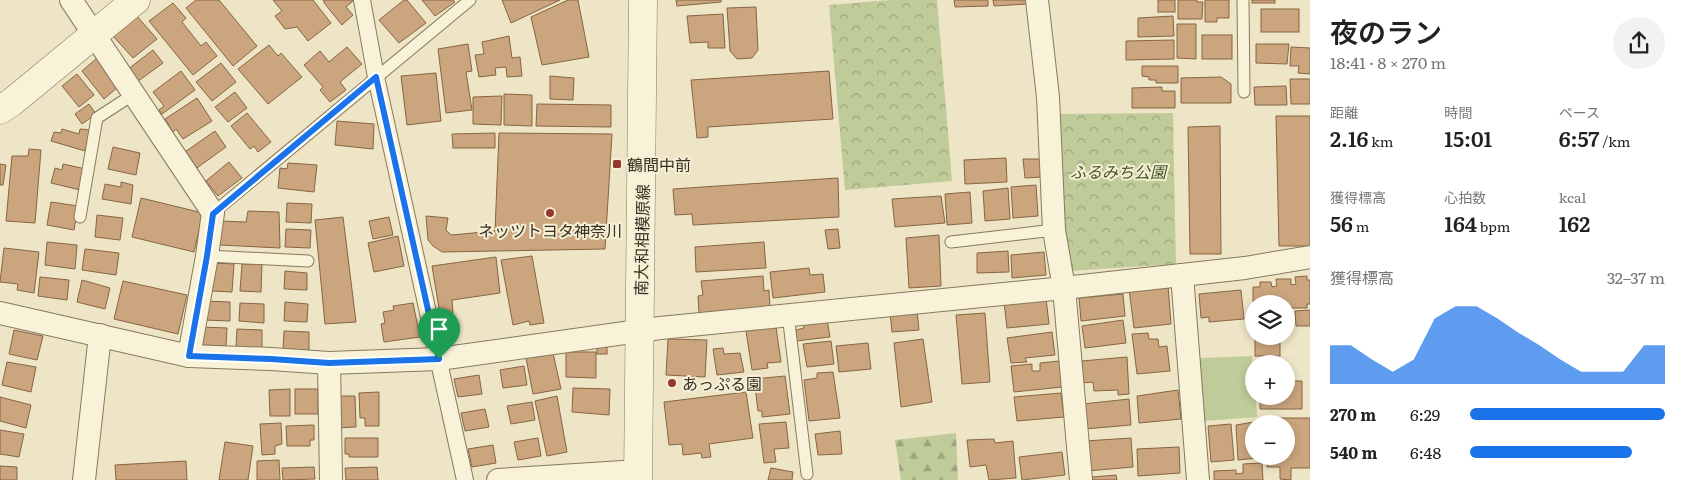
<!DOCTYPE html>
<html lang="ja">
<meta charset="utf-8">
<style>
body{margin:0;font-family:Literata,"Noto Sans JP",serif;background:#f2f2f2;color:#222;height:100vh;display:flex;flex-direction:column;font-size:19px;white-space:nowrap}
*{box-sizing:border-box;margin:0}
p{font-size:16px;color:#767676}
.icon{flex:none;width:28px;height:28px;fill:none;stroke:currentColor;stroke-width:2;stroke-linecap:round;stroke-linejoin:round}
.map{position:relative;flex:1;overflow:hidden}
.panel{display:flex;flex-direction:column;background:#fff;width:375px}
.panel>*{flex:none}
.fabs{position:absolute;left:1245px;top:295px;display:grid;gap:10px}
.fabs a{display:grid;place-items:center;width:50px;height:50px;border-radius:50%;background:#fff;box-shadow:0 2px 8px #0003;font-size:25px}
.pin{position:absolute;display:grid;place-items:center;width:42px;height:42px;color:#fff;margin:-51px -21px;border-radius:50% 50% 50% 0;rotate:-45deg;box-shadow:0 0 5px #0007}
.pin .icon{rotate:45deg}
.round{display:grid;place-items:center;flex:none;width:52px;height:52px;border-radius:26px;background:#f2f2f2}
.overview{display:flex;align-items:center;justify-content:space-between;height:85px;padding:0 20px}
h1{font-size:28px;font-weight:600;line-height:38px}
.figures{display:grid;grid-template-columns:repeat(3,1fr);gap:8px;height:85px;padding:5px 20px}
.figures div{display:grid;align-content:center}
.figures b{font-size:21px;font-weight:600}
.figures small{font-size:14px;font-weight:400}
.figures p{font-size:14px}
.chart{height:140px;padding:10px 20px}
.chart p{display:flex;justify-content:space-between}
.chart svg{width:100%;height:90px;margin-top:5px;fill:#1a73e8;opacity:.7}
ul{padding:0 20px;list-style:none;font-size:16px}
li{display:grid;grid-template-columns:80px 60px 1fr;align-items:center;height:38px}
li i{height:12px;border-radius:6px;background:#1a73e8}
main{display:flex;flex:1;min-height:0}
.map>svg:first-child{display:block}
.green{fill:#c0cb9a}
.forest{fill:url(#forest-firs)}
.park{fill:url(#park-crowns)}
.building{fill:#caa57d;stroke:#876543}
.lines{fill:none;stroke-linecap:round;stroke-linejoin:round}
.service-casing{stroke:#88785c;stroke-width:13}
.pedestrian-casing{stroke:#88785c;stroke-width:18}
.minor-casing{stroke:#88785c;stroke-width:24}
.tertiary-casing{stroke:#88785c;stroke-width:29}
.service{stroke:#f8f2d9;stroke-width:11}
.pedestrian{stroke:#f8f2d9;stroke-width:16}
.minor{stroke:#f8f2d9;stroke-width:22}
.tertiary{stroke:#f8f2d9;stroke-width:28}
.route-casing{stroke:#fff;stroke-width:10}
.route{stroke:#1a73e8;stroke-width:6}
.poi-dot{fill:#95382e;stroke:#f5efd5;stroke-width:2}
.labels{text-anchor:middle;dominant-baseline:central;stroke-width:4;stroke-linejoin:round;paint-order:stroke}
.poi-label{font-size:16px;fill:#392e20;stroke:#f5efd5;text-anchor:start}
.park-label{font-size:16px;font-style:italic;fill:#445527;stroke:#f5efd5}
.street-label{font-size:16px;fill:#392e20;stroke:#f5efd5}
</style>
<main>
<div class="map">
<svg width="1310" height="480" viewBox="0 0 1310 480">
<defs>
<pattern id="forest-firs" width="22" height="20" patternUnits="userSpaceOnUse" patternTransform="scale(1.25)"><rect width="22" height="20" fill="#c0cb9a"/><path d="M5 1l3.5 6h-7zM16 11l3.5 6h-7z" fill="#9da57d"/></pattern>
<pattern id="park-crowns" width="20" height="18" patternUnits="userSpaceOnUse" patternTransform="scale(1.25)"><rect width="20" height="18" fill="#c0cb9a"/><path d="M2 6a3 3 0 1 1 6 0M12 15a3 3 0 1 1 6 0" fill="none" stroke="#9da57d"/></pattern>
</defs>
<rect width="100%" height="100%" fill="#ede5c6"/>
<!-- green -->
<polygon class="green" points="1252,356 1254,396 1256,396 1257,417 1203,421 1200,358"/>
<!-- forest -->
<polygon class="forest" points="956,433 958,480 901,480 895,440"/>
<!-- park -->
<g class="park">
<polygon points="890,0 937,0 952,181 845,190 829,5"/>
<polygon points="1173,113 1176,264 1068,271 1057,114"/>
</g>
<!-- building -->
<g class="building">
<polygon points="196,0 219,0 257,46 233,66 186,8"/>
<polygon points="273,0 313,0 331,23 308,41 297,27 285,29 275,16 282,11"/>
<polygon points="323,0 354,0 346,7 353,15 342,25 325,4"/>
<polygon points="404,0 407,0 426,23 399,43 379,20"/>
<polygon points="422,0 453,0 455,2 435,16"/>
<polygon points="502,0 560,0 511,23"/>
<polygon points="568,0 578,0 589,57 542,65 531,17"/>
<polygon points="676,0 721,0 721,2 677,6"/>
<polygon points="954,0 988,0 988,6 955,7"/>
<polygon points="993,0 1027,0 1027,4 994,6"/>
<rect x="1158" y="0" width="17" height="12"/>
<polygon points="1178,0 1197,0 1197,2 1203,2 1202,19 1178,19"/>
<polygon points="1205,0 1229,0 1229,18 1217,18 1217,22 1205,22"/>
<rect x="1252" y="0" width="23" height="3"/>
<polygon points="173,3 186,18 182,22 201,46 206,42 217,56 193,75 149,21"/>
<polygon points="756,7 758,50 752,58 737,59 730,51 727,8"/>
<rect x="1261" y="9" width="38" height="23"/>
<polygon points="723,14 725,48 708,48 708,42 690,43 687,16"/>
<polygon points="136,15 157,39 133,58 112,35"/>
<polygon points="1173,16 1174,36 1138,37 1138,18"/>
<polygon points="1177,24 1196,24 1196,59 1177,58"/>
<rect x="1202" y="35" width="30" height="24"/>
<polygon points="509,36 512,58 520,57 522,76 507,77 506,67 495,68 496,75 479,77 475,55 484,54 482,42"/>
<polygon points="1174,40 1174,59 1126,60 1126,41"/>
<polygon points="468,44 472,71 466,72 472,110 446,113 438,49"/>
<polygon points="1256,44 1289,44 1287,64 1256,63"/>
<polygon points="269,45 278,56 281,53 302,77 268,104 238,69"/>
<polygon points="347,47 362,64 340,82 346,90 330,102 320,90 323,87 304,65 320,51 329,62"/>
<polygon points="1291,47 1310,48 1310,74 1298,73 1299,66 1290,66"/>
<polygon points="153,50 163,63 137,82 127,70"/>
<polygon points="97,58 118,87 104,99 82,71"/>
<polygon points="221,63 236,82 212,101 196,82"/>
<polygon points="1142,66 1178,66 1178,83 1156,83 1156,80 1149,80 1149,77 1142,76"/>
<polygon points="181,71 195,90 162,114 159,110 164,106 153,92"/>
<polygon points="829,71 833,119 708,127 708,137 697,138 691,80"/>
<polygon points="436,73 441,121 407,125 401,76"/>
<polygon points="77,74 94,95 79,107 62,86"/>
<polygon points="550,76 574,78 573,100 550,99"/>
<polygon points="1221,77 1231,84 1231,103 1181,103 1181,78"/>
<polygon points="1290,79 1310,79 1310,104 1291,104"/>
<polygon points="1286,86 1287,105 1255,105 1254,87"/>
<polygon points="1162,87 1162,91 1175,91 1175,108 1132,108 1132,88"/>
<polygon points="235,92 247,108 228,122 215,107"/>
<polygon points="504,94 532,95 532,126 504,125"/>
<polygon points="502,96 501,125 473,124 473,97"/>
<polygon points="197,98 212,121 183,139 176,129 173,132 165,119"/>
<polygon points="89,104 96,114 82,124 75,114"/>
<polygon points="537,104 611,105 611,127 536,126"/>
<polygon points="247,113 271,142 258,152 254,146 250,149 231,126"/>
<polygon points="1276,116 1310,116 1310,246 1279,246"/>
<polygon points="337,121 374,124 373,149 335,145"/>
<polygon points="1220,126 1221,254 1190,254 1188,127"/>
<polygon points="62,129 79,134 80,129 90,130 85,151 51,141 54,132 61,133"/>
<polygon points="215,131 226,147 194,170 182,154"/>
<polygon points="495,133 495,148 453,148 452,134"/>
<polygon points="499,133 612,134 605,249 442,252 433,246 428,240 426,216 448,218 446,230 451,235 495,231"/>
<polygon points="113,147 140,153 136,175 108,169"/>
<polygon points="29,149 41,150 35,223 6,221 12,156 28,156"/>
<polygon points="1006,158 1007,182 965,184 964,160"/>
<polygon points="1023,159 1042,159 1043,177 1025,178"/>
<polygon points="229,162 242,178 218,196 206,181"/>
<polygon points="288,163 317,165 314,192 278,188 280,168 287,169"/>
<polygon points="0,164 6,165 3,185 0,185"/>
<polygon points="63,164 86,169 80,190 51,183 55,168 62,170"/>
<polygon points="838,178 839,217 693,225 692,214 675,215 673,189"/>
<polygon points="121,182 133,185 131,204 102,199 105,184 121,187"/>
<polygon points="1036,185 1038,216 1013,218 1011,187"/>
<polygon points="1008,188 1010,219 985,221 983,191"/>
<polygon points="970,192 972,223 947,225 945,194"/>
<polygon points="941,196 945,223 895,227 892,199"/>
<polygon points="141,198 203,213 194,252 132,237"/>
<polygon points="51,202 78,206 74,230 47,225"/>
<polygon points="287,203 312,204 311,223 286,222"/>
<polygon points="248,211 279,212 280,248 219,245 220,221 246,222"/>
<polygon points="97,215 123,218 120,240 95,237"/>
<polygon points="343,217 356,322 325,324 315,220"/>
<polygon points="389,217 393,235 373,239 369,221"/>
<polygon points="286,229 311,230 310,248 285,247"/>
<polygon points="838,229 840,248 828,249 825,230"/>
<polygon points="939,235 941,286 909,288 906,238"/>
<polygon points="398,236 404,266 374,272 368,243"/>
<polygon points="47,242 77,245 75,269 45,265"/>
<polygon points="764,242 766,268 696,272 695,247"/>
<polygon points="4,248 39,252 34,293 17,290 18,284 0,282"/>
<polygon points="85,249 119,253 116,275 82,270"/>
<polygon points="1008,251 1009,272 977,273 977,253"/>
<polygon points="1044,252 1046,275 1012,278 1011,255"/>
<polygon points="532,256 544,323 530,325 529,321 513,325 501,260"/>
<polygon points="496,257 500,293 452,300 453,313 440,314 432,266"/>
<polygon points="213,263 234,264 232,292 212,291"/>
<polygon points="242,264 262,264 261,292 240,291"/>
<polygon points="809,268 810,275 823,274 825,292 773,298 770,272"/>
<polygon points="285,271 307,273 307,290 284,289"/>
<polygon points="763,276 764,291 769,290 770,307 699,313 698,296 703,295 701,281"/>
<polygon points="1307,276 1307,280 1310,280 1310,304 1307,304 1307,308 1290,308 1290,311 1286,312 1286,304 1254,304 1253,313 1253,287 1260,287 1260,282 1271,282 1272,287 1277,286 1276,279 1291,279 1291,285 1296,284 1295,277"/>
<polygon points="40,277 69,280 67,300 38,296"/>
<polygon points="82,280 110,288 105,309 77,302"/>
<polygon points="123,281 187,295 178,334 114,319"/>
<polygon points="1168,286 1171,324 1134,328 1129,289"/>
<polygon points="1241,290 1244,319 1209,322 1209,317 1201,318 1199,294"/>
<polygon points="1123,294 1125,316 1081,321 1079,298"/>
<polygon points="1046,298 1049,324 1007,328 1004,302"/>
<polygon points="205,301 230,302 230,321 204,320"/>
<polygon points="285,302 308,304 307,322 284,321"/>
<polygon points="240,303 264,304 264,323 239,321"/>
<polygon points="413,303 420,337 384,342 381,324 385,323 383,312 394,310 393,306"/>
<polygon points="917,310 919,330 892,332 890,313"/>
<polygon points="1310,310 1310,326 1296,326 1295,311"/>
<polygon points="985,313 990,382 962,384 956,315"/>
<polygon points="827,319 830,337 796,341 796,330 804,328 803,321"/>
<polygon points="1123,320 1126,343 1085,348 1082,326"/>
<polygon points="202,327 227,328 226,346 201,345"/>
<polygon points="776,327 781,362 767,363 768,368 752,370 746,331"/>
<polygon points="237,329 262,330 262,348 236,347"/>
<polygon points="14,330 43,336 37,360 9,354"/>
<polygon points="284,331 309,332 309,351 283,349"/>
<polygon points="1052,332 1055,355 1025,358 1027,362 1011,363 1007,338"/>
<polygon points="1148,333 1149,339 1158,339 1159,347 1167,346 1170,371 1137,374 1132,334"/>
<rect x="1255" y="336" width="25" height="20"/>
<polygon points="668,339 707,340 705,377 666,375"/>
<polygon points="923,339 932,402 901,407 894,343"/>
<polygon points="831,341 834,364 807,367 803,344"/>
<polygon points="868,343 871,369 839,372 836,346"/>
<rect x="597" y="344" width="10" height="10"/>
<polygon points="723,348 724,354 740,353 744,372 717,375 713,349"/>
<polygon points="566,352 596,352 596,378 566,377"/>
<polygon points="553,353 561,389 533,394 526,358"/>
<polygon points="1127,357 1129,394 1118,395 1118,390 1094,391 1093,382 1082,383 1082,361"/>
<polygon points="1059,361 1062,387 1014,392 1011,366 1032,364 1032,371 1040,371 1040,363"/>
<polygon points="7,362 36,367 31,392 2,385"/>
<polygon points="524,366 527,385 503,388 500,370"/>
<polygon points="833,372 840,418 809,421 804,380 817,378 817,373"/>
<polygon points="479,375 482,394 458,397 454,379"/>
<polygon points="785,376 790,414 762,417 762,411 758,411 754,379"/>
<polygon points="1286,381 1302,381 1302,409 1260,409 1260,396 1286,396"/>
<polygon points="573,388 610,389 609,415 572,412"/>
<polygon points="290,389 290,416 270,416 269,390"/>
<rect x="295" y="389" width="23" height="25"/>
<polygon points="1178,390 1181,419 1139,423 1137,396"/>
<polygon points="379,392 379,426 365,426 365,418 360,418 359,393"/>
<polygon points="746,392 753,438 709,444 711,457 702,458 701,453 683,455 682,444 669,445 664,402"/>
<polygon points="1061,393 1064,417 1017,421 1014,397"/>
<polygon points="336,396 355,396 356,427 337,428"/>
<polygon points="557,396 567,452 547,456 535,401"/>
<polygon points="0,397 31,405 26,428 0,421"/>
<polygon points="1129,399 1131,425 1085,429 1083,404"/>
<polygon points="532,402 535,420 511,424 507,406"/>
<polygon points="485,409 489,427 465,431 461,413"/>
<polygon points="1267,418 1310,418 1310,468 1291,468 1291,480 1280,479 1280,467 1267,467 1267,456 1286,456 1286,424 1267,424"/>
<polygon points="786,422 789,448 774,449 776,462 764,463 759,424"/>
<polygon points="1254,422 1254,456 1258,456 1258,458 1238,460 1236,425"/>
<polygon points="281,423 282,444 275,446 275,454 262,455 260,424"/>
<polygon points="1231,424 1234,460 1211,462 1208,426"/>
<polygon points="314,425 314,440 310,440 310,446 287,446 286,426"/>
<polygon points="0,430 24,434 19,457 0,454"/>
<polygon points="840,431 842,454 818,455 815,434"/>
<polygon points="345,438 378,438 378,457 349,457 349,454 345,454"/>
<polygon points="538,438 541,456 518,460 514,442"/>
<polygon points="1131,438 1133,467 1087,471 1085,441"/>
<polygon points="994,439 995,443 1013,441 1016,478 989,480 986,465 970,467 967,440"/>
<polygon points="225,442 253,446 248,480 219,480"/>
<polygon points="493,445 496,463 472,467 468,449"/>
<polygon points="1179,447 1180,473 1138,476 1137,449"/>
<polygon points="1062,452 1065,475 1022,480 1019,457"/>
<polygon points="279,460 280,480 257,480 257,461"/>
<polygon points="186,461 187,480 116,480 115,465"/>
<polygon points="1262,463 1263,480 1214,480 1214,471 1236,470 1236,474 1243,473 1243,464"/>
<polygon points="0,466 17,467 17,480 0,480"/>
<polygon points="314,467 315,479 283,480 282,468"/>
<polygon points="377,467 378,480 346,480 345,468"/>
<polygon points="771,468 793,472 792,480 768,480"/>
<polygon points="1116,475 1117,480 1093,480 1092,477"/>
</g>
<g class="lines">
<!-- service casing -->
<g class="service-casing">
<g id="service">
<polyline points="1243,0 1244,92"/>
<polyline points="213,213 470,0"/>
<polyline points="80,217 97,118 134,94"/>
<polyline points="951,242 1054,230"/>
<polyline points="207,256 308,261"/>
<polyline points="788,314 807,474"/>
</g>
</g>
<!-- pedestrian casing -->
<g class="pedestrian-casing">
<polyline id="pedestrian" points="362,0 376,77 465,480"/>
</g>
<!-- minor casing -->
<g class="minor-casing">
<g id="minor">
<polyline points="71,0 213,213 207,256 189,356"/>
<polyline points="1037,0 1048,97 1054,230 1064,288 1081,480"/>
<polyline points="1182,275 1198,480"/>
<polyline points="0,313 189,356 271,359 329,363 439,359 660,328 1064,288 1245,268 1310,257"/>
<polyline points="329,363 331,480"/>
<polyline points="84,480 100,335"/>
<polyline points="498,480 639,471"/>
</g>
</g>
<!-- tertiary casing -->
<g class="tertiary-casing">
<g id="tertiary">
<polyline points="0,110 12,102 136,0"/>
<polyline points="638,480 643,0"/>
</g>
</g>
<!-- service -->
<use href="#service" class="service"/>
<!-- pedestrian -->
<use href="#pedestrian" class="pedestrian"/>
<!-- minor -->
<use href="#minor" class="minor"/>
<!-- tertiary -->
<use href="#tertiary" class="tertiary"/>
</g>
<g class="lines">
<!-- route casing -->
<g class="route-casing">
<polygon id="route" points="376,77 439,359 329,363 271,359 189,356 207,256 213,214"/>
</g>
<!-- route -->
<use href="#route" class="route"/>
</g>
<!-- markers -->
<g class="poi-dot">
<rect x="612" y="159" width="10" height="10" rx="2.5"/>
<circle cx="550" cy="213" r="5"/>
<circle cx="672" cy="383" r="5"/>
</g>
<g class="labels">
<!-- poi labels -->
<g class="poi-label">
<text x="627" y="164">鶴間中前</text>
<text x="550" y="230" text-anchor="middle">ネッツトヨタ神奈川</text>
<text x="682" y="383">あっぷる園</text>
</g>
<!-- park labels -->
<g class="park-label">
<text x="1118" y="171">ふるみち公園</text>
</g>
<!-- street labels -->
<g class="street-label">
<text transform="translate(641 240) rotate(-89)">南大和相模原線</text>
</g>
</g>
</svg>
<div class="fabs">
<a><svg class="icon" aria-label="layers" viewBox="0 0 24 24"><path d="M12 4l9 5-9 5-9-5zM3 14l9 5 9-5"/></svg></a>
<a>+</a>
<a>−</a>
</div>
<div class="pin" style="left:439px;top:359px;background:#1e9e55"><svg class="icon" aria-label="arrive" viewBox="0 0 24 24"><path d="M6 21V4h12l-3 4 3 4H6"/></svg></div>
</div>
<section class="panel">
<div class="overview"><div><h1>夜のラン</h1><p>18:41 · 8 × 270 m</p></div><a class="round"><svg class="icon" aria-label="share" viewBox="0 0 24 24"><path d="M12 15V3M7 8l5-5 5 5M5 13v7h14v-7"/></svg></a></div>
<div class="figures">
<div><p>距離</p><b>2.16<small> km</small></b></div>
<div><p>時間</p><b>15:01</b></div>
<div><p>ペース</p><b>6:57<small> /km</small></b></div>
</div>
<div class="figures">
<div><p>獲得標高</p><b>56<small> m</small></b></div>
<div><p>心拍数</p><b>164<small> bpm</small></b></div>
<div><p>kcal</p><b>162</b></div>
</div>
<div class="chart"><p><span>獲得標高</span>32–37 m</p>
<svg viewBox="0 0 160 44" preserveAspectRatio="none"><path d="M0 44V25L10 25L20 32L30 38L40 32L50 12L60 6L70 6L80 12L90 19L100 25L110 32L120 38L130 38L140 38L150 25L160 25V44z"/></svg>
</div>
<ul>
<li><b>270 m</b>6:29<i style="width:100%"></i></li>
<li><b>540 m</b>6:48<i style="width:83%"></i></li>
</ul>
</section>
</main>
